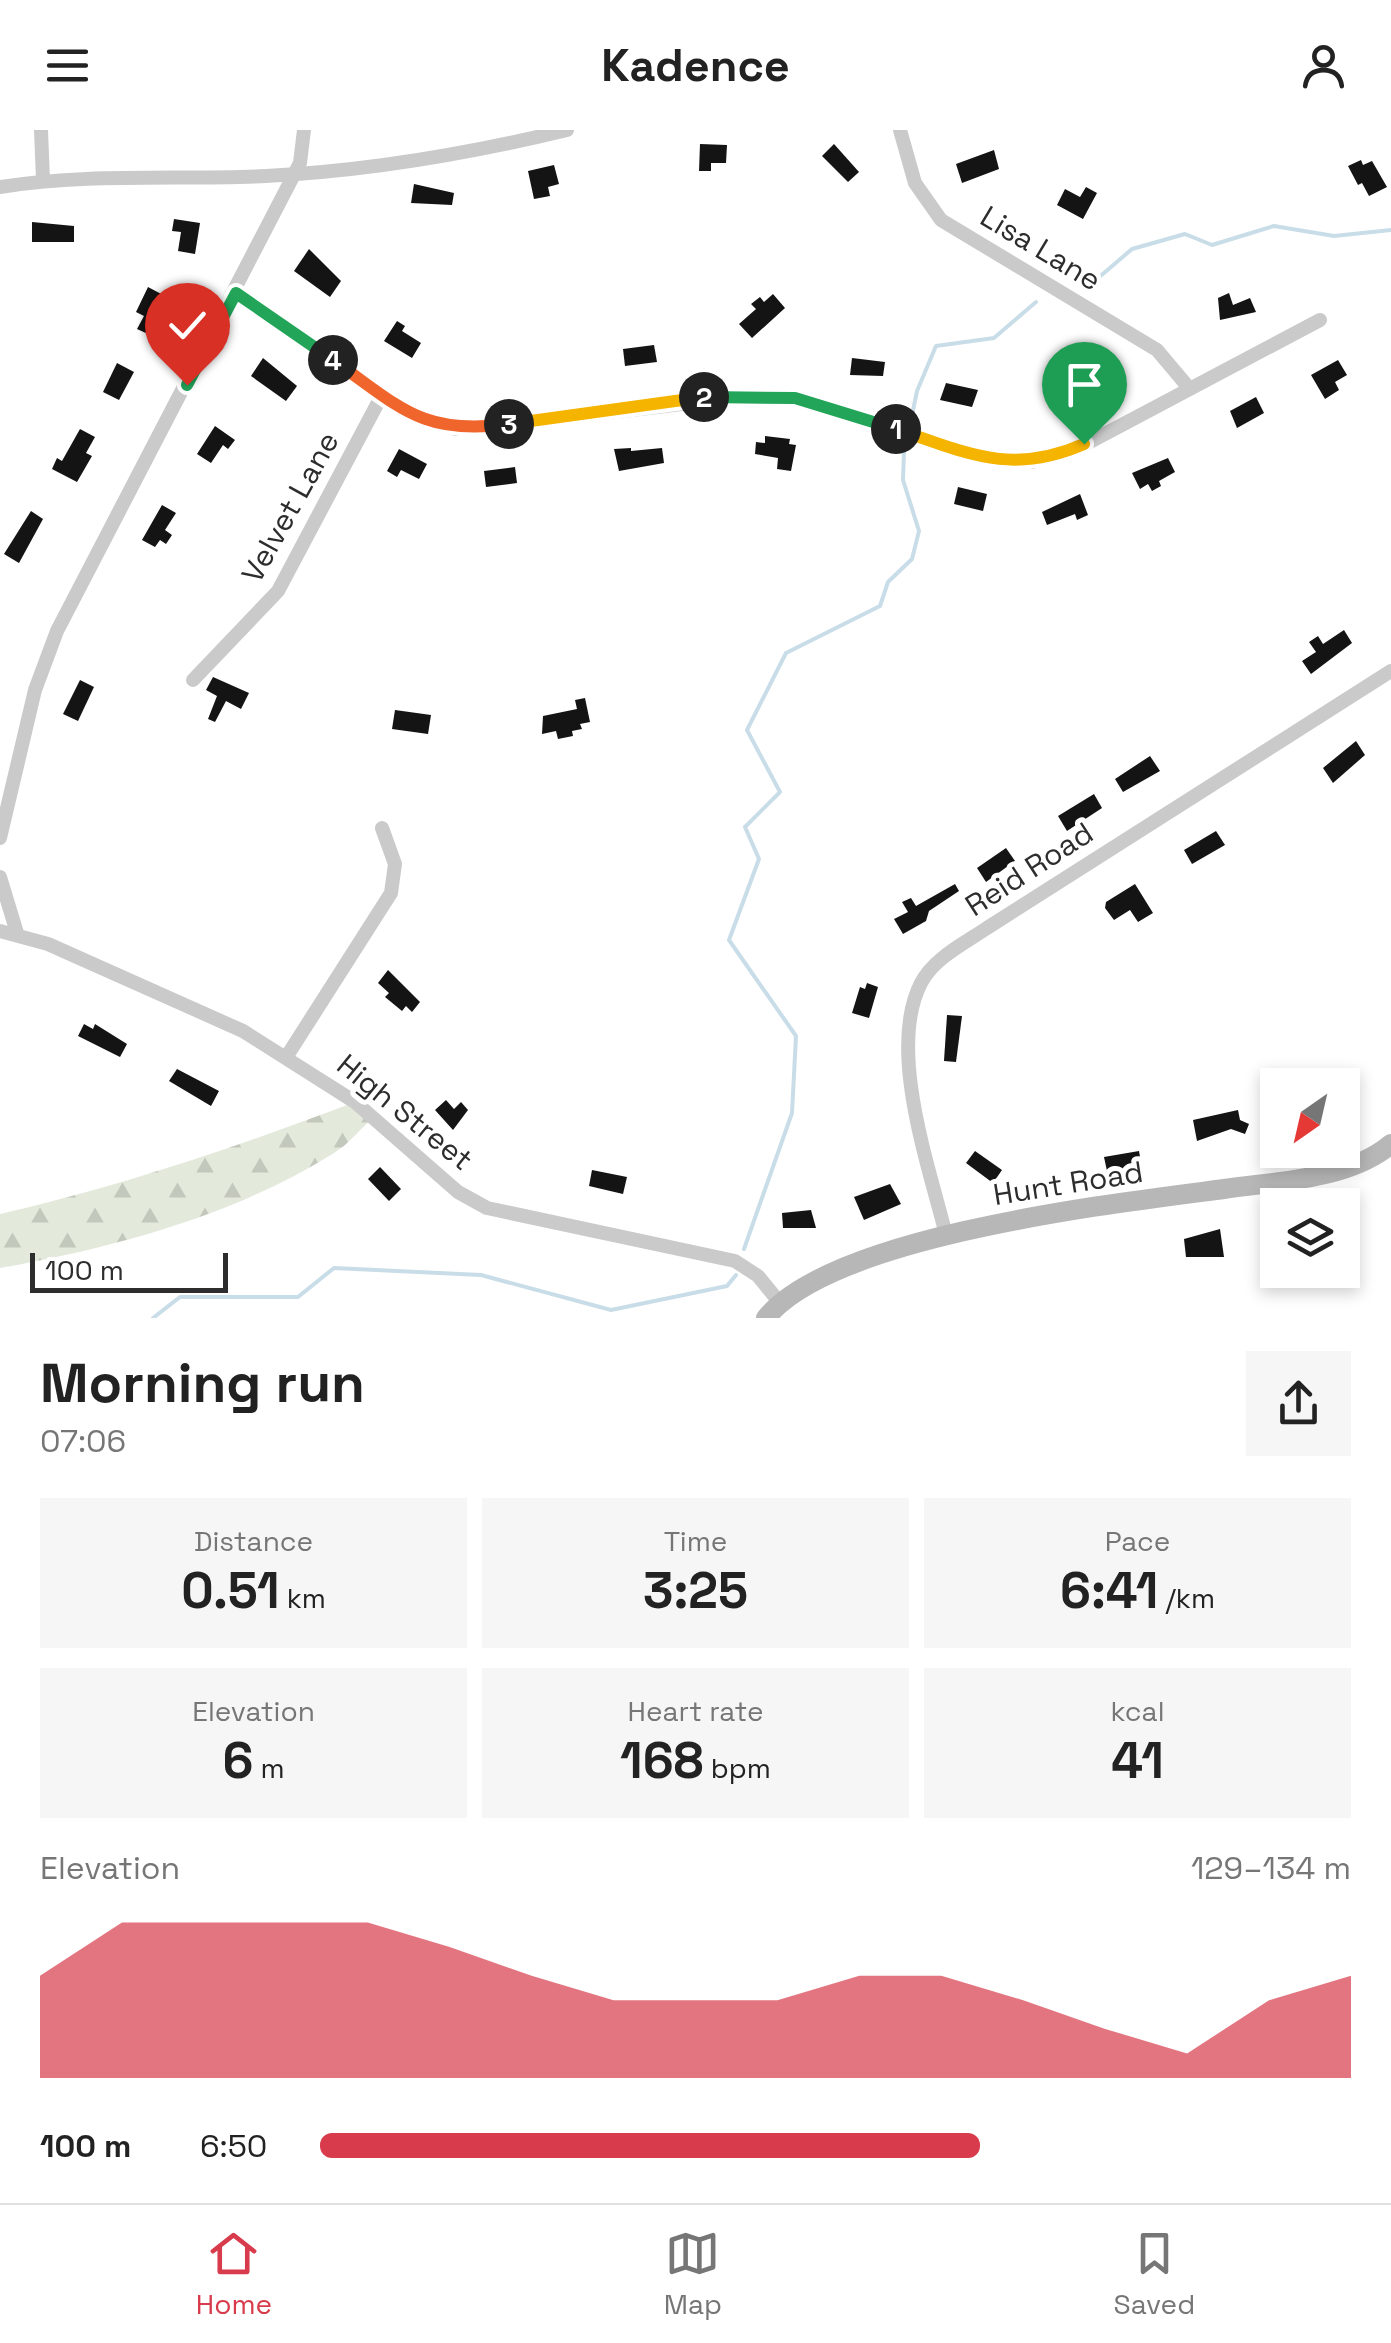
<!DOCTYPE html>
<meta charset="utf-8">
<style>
body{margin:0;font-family:"Space Grotesk",sans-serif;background:#f6f6f6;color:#222;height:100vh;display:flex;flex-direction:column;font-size:38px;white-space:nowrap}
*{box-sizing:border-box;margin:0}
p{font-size:32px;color:#767676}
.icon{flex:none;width:55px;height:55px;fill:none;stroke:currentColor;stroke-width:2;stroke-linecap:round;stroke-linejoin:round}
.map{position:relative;height:1188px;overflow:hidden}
.details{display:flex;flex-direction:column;background:#fff;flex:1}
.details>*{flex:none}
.needle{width:65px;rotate:214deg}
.controls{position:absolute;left:1260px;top:938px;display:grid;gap:20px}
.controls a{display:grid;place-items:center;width:100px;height:100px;border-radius:0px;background:#fff;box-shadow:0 5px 15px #0003;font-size:50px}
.scale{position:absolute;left:30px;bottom:25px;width:198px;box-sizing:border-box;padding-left:10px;border:5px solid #2d2d2d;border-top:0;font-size:28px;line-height:35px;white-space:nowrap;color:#2d2d2d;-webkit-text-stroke:8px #fff;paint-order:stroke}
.pin{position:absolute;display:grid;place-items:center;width:85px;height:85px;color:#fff;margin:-102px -42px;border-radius:50% 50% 50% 0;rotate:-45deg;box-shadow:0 0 10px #0007}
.pin .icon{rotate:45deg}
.km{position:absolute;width:50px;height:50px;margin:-25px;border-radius:50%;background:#222;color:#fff;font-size:28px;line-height:50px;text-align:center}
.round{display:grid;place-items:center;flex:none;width:105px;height:105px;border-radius:0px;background:#f6f6f6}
.headline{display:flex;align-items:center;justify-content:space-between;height:170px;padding:0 40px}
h1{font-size:55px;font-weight:800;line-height:75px}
.figures{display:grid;grid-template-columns:repeat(3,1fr);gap:15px;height:170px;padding:10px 40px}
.figures div{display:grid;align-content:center;border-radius:0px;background:#f6f6f6;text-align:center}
.figures b{font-size:50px;font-weight:800}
.figures small{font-size:28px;font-weight:400}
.figures p{font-size:28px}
.chart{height:280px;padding:20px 40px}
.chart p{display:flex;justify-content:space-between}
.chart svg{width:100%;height:180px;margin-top:10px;fill:#d83b4b;opacity:.7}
ul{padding:0 40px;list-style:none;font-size:32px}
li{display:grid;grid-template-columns:160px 120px 1fr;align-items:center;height:75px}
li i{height:25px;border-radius:12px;background:#d83b4b}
header{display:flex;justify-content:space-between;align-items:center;height:130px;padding:0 40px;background:#fff;font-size:45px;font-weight:800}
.tabs{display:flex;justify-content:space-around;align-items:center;height:140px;border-top:2px solid #e0e0e0;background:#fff;font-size:28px;color:#767676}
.tabs a{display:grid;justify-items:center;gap:5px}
.tabs .current{color:#d83b4b}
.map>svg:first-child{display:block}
.forest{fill:url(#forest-firs)}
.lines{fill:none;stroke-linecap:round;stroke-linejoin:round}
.stream{stroke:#c8dde8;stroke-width:4}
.building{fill:#141414}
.street{stroke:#cacaca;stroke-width:14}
.secondary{stroke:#b7b7b7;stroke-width:20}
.split-1-casing{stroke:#fff;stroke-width:20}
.split-2-casing{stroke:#fff;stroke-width:20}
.split-3-casing{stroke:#fff;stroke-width:20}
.split-4-casing{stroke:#fff;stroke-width:20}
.split-5-casing{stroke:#fff;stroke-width:20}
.split-1{stroke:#f5b400;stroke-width:12}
.split-2{stroke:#22a559;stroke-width:12}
.split-3{stroke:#f5b400;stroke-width:12}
.split-4{stroke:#f0652b;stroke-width:12}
.split-5{stroke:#22a559;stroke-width:12}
.labels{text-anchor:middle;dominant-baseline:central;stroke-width:10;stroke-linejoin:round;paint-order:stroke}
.street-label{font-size:30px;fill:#2d2d2d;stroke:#fff}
</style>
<header><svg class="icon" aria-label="menu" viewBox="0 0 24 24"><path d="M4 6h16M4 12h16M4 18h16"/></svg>Kadence<svg class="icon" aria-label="person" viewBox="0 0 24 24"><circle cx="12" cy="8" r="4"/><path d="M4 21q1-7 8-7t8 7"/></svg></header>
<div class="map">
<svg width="1391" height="1188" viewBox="0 0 1391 1188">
<defs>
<pattern id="forest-firs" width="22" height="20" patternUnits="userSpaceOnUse" patternTransform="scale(2.5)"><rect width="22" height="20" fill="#e3e9db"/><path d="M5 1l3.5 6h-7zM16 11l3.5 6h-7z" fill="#c3c8bc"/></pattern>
</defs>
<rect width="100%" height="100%" fill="#fff"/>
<!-- forest -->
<path class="forest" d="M 355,972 L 374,987 C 361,998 349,1014 334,1023 C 236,1085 113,1118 0,1138 L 0,1084 C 122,1056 239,1016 355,972 Z"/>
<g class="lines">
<!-- stream -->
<g class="stream">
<polyline points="1090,155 1132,119 1185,104 1212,115 1274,96 1334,106 1391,100"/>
<polyline points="911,290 917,261 936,216 994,208 1036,172"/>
<polyline points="744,1119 792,983 796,906 729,810 759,729 745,697 780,662 747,600 786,523 880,476 888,452 912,429 919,401 903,350 904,321"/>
<polyline points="153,1188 180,1167 298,1167 334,1138 481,1145 611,1180 727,1156 736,1145"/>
</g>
</g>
<!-- building -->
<g class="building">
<polygon points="700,14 727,15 726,33 711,33 711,41 699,41"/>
<polygon points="834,14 859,42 848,52 822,26"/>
<polygon points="994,20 999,39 962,53 956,34"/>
<polygon points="1361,30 1363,35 1372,31 1387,57 1369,66 1362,53 1358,55 1348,36"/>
<polygon points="554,35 559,54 548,57 550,66 534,69 528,41"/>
<polygon points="414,54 454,63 452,75 411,73"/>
<polygon points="1086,57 1097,63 1083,89 1057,75 1065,59 1080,67"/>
<polygon points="174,89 200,93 195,124 178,121 181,102 172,101"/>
<polygon points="32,92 74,96 74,112 32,112"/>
<polygon points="309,119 341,151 330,167 294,141"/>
<polygon points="148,157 165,166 165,172 148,204 137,199 144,186 136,182"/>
<polygon points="1229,163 1233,175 1250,168 1256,182 1220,190 1218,168"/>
<polygon points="773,164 785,178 752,208 739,194 756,179 751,174 760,167 764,172"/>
<polygon points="397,191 405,196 402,201 421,213 412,228 384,211"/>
<polygon points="654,215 657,232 625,236 623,219"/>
<polygon points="263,228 297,256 286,271 251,246"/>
<polygon points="852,228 885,232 883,246 850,245"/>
<polygon points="1338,230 1347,245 1335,252 1339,260 1325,269 1311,245"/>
<polygon points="117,233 134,242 119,270 103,262"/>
<polygon points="1102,241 1109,254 1059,276 1051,261 1087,242 1090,247"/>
<polygon points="946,253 978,260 972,277 940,270"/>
<polygon points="1256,267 1264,283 1237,298 1230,281"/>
<polygon points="215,296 235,310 228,319 223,315 211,333 197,324"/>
<polygon points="80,299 95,307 86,323 92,326 77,352 52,339 57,328 62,331"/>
<polygon points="765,306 790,309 789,314 796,315 791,341 777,339 778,328 755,324 756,312 765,313"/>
<polygon points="631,318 631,321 662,318 664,333 619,341 614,319"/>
<polygon points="399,319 427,334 419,349 401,340 397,347 387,341"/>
<polygon points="1168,328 1175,342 1159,351 1161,356 1152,361 1148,354 1140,359 1132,343"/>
<polygon points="515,337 517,353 486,357 484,341"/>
<polygon points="958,357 987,364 983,381 954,374"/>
<polygon points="1080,364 1088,385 1077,390 1075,384 1047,395 1042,382"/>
<polygon points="162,375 176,383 165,400 172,405 166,414 160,410 155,417 142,410"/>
<polygon points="31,381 43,389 19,433 4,424"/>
<polygon points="1344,500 1352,513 1311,544 1302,531 1316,522 1309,512 1318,506 1323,514"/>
<polygon points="213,547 249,563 241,579 226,571 215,592 208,589 217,566 206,560"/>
<polygon points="80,550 94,557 78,591 63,584"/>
<polygon points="585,568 590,592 580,594 582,599 572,601 573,606 558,609 556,601 542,604 543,586 577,579 575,570"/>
<polygon points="395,580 431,585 428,604 392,599"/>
<polygon points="1356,611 1365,625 1333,653 1323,638"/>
<polygon points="1150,626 1160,641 1123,662 1115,649"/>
<polygon points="1094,664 1102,678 1067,701 1058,686"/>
<polygon points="1216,701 1225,715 1192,734 1184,720"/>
<polygon points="1006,718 1015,731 986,752 977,738"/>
<polygon points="955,754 959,761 929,781 926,791 903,804 894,789 908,782 902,772 911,768 916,776"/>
<polygon points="1135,754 1153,783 1138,792 1130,780 1114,790 1105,778 1106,772"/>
<polygon points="388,840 420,872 412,882 406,876 402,881 385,867 389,863 378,853"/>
<polygon points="867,853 878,857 869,888 852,883 860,857 865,859"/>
<polygon points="947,885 962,886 956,932 944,931"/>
<polygon points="84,894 93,899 95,894 127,914 120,927 78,906"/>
<polygon points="177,939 219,961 211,976 169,951"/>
<polygon points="446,970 454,979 461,972 468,980 453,1000 435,980"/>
<polygon points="1238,980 1240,990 1249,994 1245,1004 1231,999 1197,1011 1193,990"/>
<polygon points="975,1021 1002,1040 993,1053 966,1033"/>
<polygon points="1139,1021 1142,1039 1107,1041 1104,1027"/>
<polygon points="380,1037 401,1059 389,1071 368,1049"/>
<polygon points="592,1040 627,1047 623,1064 589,1056"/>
<polygon points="890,1054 901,1074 864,1090 854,1067"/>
<polygon points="811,1080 816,1098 783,1098 782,1083"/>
<polygon points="1220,1099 1224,1127 1186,1127 1184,1109"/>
</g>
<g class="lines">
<!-- street -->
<g class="street">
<polyline points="41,0 43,50"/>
<polyline points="900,0 915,53 941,90 1157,220 1189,258"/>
<path d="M 0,57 C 89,43 176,50 266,46 C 368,41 468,24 567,0"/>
<polyline points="235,163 415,287 456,299 485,298 755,265 816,274 996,331 1032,332 1084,315 1320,190"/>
<polyline points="193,550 278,461 382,265"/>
<polyline points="0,708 35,560 57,501 300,33 304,0"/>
<polyline points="0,747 17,803"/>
<polyline points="0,801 48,814 243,901 355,972 458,1062 487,1078 735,1131 758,1146 780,1173"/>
<polyline points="287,926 391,763 395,734 382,698"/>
<path d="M 946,1105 C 929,1036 887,919 921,853 C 934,828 965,813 987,798 L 1391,541"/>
</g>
<!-- secondary -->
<path class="secondary" d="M 766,1188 C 833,1105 1117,1073 1224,1059 C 1278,1051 1348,1050 1391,1014"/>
</g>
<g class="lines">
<!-- split-1 casing -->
<g class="split-1-casing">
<path id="split-1" d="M 896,299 C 967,323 1011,346 1084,314"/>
</g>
<!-- split-2 casing -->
<g class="split-2-casing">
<polyline id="split-2" points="704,267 795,268 896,299"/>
</g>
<!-- split-3 casing -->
<g class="split-3-casing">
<polyline id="split-3" points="509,294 704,267"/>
</g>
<!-- split-4 casing -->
<g class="split-4-casing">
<path id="split-4" d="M 333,230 C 400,277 422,306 509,294"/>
</g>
<!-- split-5 casing -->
<g class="split-5-casing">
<polyline id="split-5" points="187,255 236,163 333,230"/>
</g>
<!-- split-1 -->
<use href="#split-1" class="split-1"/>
<!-- split-2 -->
<use href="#split-2" class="split-2"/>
<!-- split-3 -->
<use href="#split-3" class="split-3"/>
<!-- split-4 -->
<use href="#split-4" class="split-4"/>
<!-- split-5 -->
<use href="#split-5" class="split-5"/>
</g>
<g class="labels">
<!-- street labels -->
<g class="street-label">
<text transform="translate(1041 118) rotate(31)">Lisa Lane</text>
<text transform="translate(290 377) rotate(-61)">Velvet Lane</text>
<text transform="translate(1029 739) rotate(-33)">Reid Road</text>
<text transform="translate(405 982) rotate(39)">High Street</text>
<text transform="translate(1068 1053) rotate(-9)">Hunt Road</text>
</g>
</g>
</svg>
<div class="controls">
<a><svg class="needle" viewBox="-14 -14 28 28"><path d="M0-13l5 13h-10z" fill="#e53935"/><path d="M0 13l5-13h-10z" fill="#767676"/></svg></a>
<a><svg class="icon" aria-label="layers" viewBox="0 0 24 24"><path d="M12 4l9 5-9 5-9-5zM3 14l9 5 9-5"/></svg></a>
</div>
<div class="scale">100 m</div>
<div class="pin" style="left:1084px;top:314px;background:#1e9e55"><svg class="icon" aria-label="arrive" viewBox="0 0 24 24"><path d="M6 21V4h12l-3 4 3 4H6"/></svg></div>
<div class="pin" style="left:187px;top:255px;background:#d93025"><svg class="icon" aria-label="check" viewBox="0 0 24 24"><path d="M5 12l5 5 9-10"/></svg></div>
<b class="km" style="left:896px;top:299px">1</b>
<b class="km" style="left:704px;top:267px">2</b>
<b class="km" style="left:509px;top:294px">3</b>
<b class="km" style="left:333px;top:230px">4</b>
</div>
<section class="details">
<div class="headline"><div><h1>Morning run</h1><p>07:06</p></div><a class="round"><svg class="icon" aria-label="share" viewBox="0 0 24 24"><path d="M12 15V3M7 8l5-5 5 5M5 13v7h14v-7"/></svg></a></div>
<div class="figures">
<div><p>Distance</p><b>0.51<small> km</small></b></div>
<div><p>Time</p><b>3:25</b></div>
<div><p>Pace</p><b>6:41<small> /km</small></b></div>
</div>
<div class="figures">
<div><p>Elevation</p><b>6<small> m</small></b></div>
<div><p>Heart rate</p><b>168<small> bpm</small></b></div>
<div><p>kcal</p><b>41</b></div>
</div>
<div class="chart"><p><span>Elevation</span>129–134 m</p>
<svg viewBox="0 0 160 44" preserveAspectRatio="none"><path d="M0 44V19L10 6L20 6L30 6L40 6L50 12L60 19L70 25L80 25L90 25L100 19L110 19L120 25L130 32L140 38L150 25L160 19V44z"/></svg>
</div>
<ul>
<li><b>100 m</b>6:50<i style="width:64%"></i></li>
</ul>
</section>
<nav class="tabs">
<a class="current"><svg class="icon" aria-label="home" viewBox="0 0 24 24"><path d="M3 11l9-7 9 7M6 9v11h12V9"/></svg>Home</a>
<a><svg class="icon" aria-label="map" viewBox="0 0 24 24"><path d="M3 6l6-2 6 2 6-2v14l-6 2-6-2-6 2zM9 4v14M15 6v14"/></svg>Map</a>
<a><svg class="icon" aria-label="saved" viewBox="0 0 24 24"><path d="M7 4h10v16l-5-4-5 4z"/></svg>Saved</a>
</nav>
